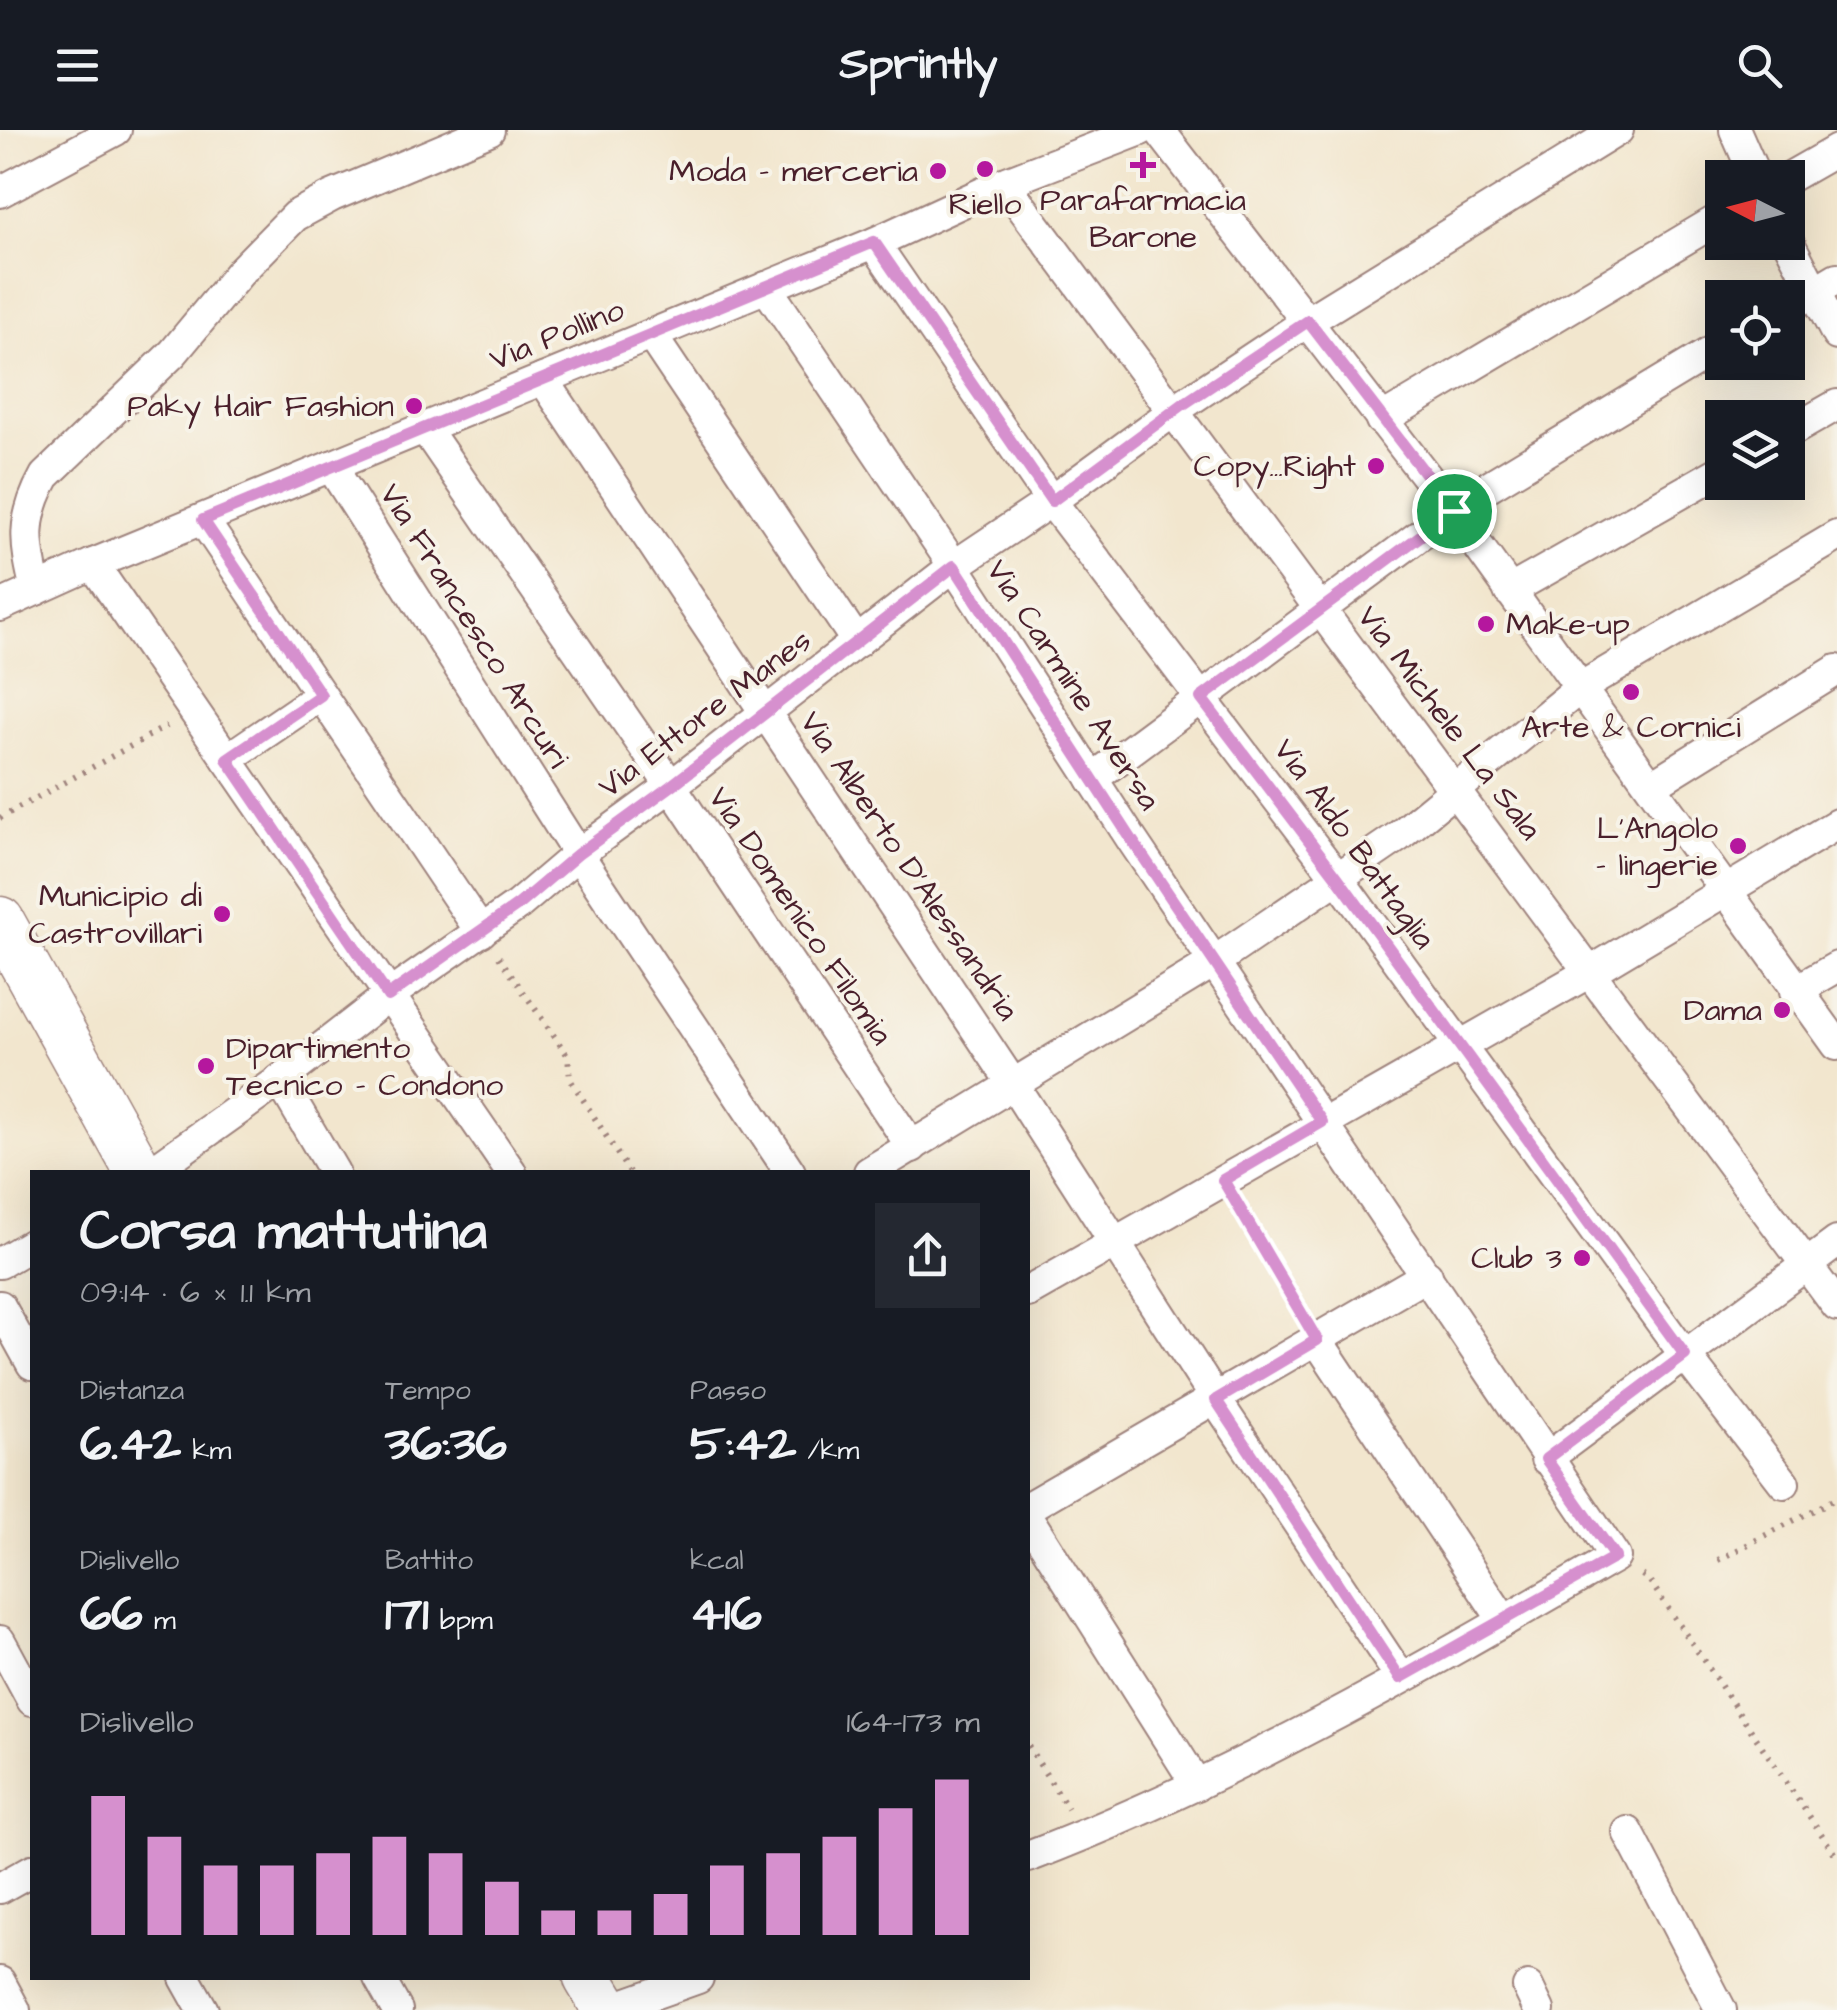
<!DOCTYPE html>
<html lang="it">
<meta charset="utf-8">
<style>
body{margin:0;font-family:"Architects Daughter",sans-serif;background:#242831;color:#f1f3f6;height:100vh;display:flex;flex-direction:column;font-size:38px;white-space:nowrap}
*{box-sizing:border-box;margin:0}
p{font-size:32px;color:#9ea1a6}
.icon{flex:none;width:55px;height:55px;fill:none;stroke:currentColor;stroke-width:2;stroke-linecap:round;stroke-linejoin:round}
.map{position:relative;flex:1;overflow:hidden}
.sheet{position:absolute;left:30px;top:1040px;width:1000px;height:810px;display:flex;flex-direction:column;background:#171b24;border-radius:0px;box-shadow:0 10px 40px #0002}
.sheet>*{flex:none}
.needle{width:65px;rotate:276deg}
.tools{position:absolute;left:1705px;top:30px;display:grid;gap:20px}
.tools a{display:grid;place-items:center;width:100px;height:100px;border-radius:0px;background:#171b24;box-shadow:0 10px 40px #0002;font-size:50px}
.pin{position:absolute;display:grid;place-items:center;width:85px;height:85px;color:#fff;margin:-42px;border:5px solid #fff;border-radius:50%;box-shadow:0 2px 10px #0007}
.round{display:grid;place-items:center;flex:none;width:105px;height:105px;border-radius:0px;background:#242831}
.summary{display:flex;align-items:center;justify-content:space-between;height:170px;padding:0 50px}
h1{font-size:55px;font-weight:700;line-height:75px}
.stats{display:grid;grid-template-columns:repeat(3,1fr);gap:15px;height:170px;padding:10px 50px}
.stats div{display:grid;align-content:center}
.stats b{font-size:50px;font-weight:700}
.stats small{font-size:28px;font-weight:400}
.stats p{font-size:28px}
.chart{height:280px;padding:20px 50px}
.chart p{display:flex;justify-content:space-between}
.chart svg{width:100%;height:180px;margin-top:10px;stroke:#d690ce;stroke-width:6}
header{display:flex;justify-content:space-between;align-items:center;height:130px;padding:0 50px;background:#171b24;font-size:45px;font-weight:700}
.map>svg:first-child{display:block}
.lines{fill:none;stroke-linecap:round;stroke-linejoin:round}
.street-casing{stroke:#9e827c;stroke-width:34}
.primary-casing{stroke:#9e827c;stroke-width:51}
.path{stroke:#9e827c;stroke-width:6;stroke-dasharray:2.5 8;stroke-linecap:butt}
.street{stroke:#fff;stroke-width:30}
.primary{stroke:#fff;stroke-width:48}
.route-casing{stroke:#fff;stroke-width:20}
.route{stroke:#d690ce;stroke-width:12}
.poi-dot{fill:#b5179e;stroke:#f7f3e8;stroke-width:4}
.labels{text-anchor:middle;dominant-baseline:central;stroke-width:8;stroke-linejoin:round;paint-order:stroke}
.poi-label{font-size:32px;fill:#4a1f2b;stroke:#f7f3e8;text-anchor:end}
.street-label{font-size:32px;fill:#4a1f2b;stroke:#f7f3e8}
</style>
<header><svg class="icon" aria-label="menu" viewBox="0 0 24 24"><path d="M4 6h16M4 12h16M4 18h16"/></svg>Sprintly<svg class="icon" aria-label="search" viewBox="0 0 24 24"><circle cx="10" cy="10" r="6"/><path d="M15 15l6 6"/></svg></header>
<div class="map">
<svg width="1837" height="1880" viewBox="0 0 1837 1880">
<rect width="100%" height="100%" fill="#f7f3e8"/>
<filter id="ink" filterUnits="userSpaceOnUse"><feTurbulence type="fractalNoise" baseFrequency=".01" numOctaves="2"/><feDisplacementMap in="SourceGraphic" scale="20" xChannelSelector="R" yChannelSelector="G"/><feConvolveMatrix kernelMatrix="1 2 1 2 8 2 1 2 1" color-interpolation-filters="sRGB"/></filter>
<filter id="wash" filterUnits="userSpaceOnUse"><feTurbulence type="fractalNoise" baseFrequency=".0048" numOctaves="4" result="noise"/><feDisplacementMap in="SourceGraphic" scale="40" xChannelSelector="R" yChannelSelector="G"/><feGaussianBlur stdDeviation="2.25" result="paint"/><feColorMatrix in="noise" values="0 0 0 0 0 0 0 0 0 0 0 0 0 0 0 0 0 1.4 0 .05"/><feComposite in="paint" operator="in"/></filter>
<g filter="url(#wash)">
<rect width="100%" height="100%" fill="#f2e6ce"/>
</g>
<g filter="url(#ink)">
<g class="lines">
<!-- street casing -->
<g class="street-casing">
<g id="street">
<polyline points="1159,0 1453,381 1837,915"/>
<polyline points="1735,0 1756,48"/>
<polyline points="1788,48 1837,20"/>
<polyline points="1004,53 1837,1176"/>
<polyline points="0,62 116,0"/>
<polyline points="1788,111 1837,205"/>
<polyline points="874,113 1051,371 1337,747 1685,1225 1784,1353"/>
<path d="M 766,157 L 954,436 L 1132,710 L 1615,1427 C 1425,1537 1233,1649 1028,1727"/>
<polyline points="1788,177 1837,148"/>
<polyline points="651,205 857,512"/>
<polyline points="543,249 1014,956 1216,1270 1401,1548"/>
<polyline points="1381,290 1722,87"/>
<polyline points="424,297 671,656 912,1017"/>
<polyline points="1788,303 1837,275"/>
<polyline points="331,336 578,724 790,1042"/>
<polyline points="203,390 481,802"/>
<polyline points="93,434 511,1042"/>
<path d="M 36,460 C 25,414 21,389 45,346 L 173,223 L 241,141 L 295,86 L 332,66 L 489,0"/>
<polyline points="1509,461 1722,340"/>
<polyline points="0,476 93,434 874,113 1004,53 1141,0"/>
<polyline points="227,629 321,565"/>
<polyline points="1092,649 1474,365 1722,215"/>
<polyline points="1652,655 1837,540"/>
<polyline points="1795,861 1837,837"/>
<polyline points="280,950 334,1042"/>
<polyline points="151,1042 280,950 388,866 518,775 578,724 671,656 954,436 1051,371 1182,275 1308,191 1618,0"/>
<polyline points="869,1042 1214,832 1399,706 1580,558 1837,406"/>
<polyline points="0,1133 32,1114"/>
<polyline points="1028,1162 1588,843 1837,694"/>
<polyline points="0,1176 32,1234"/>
<polyline points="1317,1210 1504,1491"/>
<polyline points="1546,1329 1837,1112"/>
<polyline points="1028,1377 1427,1145"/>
<polyline points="1028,1388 1197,1655"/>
<polyline points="0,1511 32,1570"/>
<polyline points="1628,1702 1721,1880"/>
<polyline points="0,1758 32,1740"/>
<polyline points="185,1848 203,1880"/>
<polyline points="379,1848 397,1880"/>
<polyline points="0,1852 15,1880"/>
<polyline points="1528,1857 1539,1880"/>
<polyline points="608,1880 698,1848"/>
</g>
</g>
<!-- primary casing -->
<g class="primary-casing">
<g id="primary">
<polyline points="0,791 139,1042"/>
<polyline points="588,1848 607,1880"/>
</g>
</g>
<!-- path -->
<g class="path">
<polyline points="0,688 167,596"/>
<polyline points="499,827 568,926 570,949 629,1042"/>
<polyline points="1238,1078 1302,1182"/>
<polyline points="1718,1430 1837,1368"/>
<polyline points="1642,1445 1649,1450 1837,1727"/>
<polyline points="1028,1616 1068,1679"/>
</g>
<!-- street -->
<use href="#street" class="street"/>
<!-- primary -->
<use href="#primary" class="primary"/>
</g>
</g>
<g class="lines" filter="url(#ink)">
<!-- route casing -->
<g class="route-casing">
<polygon id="route" points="874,112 1052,371 1182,275 1308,191 1454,381 1201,568 1337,747 1685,1225 1546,1329 1615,1427 1400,1548 1216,1270 1317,1210 1223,1050 1322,992 1132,710 954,436 671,656 578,724 518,775 388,866 227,629 321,565 203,390"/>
</g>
<!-- route -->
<use href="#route" class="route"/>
</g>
<!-- markers -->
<g class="poi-dot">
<path d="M1138 20h10v10h10v10h-10v10h-10v-10h-10v-10h10z"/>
<circle cx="985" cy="39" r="10"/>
<circle cx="938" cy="41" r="10"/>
<circle cx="414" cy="276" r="10"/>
<circle cx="1376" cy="336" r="10"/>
<circle cx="1486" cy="494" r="10"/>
<circle cx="1631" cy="562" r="10"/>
<circle cx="1738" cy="716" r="10"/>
<circle cx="222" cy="784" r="10"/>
<circle cx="1782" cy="880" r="10"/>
<circle cx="206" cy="936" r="10"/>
<circle cx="1582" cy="1128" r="10"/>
</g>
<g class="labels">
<!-- poi labels -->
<g class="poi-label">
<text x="918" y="41">Moda - merceria</text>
<text x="1143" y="70" text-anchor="middle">Parafarmacia<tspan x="1143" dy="37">Barone</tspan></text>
<text x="985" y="74" text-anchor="middle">Riello</text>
<text x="394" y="276">Paky Hair Fashion</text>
<text x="1356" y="336">Copy...Right</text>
<text x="1506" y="494" text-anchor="start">Make-up</text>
<text x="1631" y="597" text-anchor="middle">Arte &amp; Cornici</text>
<text x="1718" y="698">L'Angolo<tspan x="1718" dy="37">- lingerie</tspan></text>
<text x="202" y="766">Municipio di<tspan x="202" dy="37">Castrovillari</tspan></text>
<text x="1762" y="880">Dama</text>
<text x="226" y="918" text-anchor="start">Dipartimento<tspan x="226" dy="37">Tecnico - Condono</tspan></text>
<text x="1562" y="1128">Club 3</text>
</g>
<!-- street labels -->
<g class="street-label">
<text transform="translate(557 205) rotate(-22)">Via Pollino</text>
<text transform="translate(474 496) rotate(58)">Via Francesco Arcuri</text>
<text transform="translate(1073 555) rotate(57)">Via Carmine Aversa</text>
<text transform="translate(705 584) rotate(-37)">Via Ettore Manes</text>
<text transform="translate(1449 593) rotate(53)">Via Michele La Sala</text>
<text transform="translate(1354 714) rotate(54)">Via Aldo Battaglia</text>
<text transform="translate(909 736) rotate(56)">Via Alberto D'Alessandria</text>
<text transform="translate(800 786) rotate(56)">Via Domenico Filomia</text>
</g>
</g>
</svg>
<div class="tools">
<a><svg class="needle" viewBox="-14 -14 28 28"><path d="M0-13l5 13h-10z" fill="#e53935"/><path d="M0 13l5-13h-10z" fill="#9ea1a6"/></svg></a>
<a><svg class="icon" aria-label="locate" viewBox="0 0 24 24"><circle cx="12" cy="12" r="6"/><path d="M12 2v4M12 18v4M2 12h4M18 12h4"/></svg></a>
<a><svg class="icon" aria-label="layers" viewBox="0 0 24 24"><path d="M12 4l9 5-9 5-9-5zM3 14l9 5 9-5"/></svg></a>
</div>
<div class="pin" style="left:1454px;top:381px;background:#1e9e55"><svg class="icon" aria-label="arrive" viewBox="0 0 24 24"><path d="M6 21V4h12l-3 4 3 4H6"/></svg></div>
<section class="sheet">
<div class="summary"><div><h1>Corsa mattutina</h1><p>09:14 · 6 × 1.1 km</p></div><a class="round"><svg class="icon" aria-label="share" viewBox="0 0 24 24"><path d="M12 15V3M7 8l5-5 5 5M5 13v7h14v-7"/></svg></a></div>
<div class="stats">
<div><p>Distanza</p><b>6.42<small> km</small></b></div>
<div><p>Tempo</p><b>36:36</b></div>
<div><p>Passo</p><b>5:42<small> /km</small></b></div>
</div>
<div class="stats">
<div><p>Dislivello</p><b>66<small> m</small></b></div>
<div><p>Battito</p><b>171<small> bpm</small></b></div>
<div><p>kcal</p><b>416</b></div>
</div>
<div class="chart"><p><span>Dislivello</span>164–173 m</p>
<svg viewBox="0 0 160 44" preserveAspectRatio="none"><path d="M5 44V10M15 44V20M25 44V27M35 44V27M45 44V24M55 44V20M65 44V24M75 44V31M85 44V38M95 44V38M105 44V34M115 44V27M125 44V24M135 44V20M145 44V13M155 44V6"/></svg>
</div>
</section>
</div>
